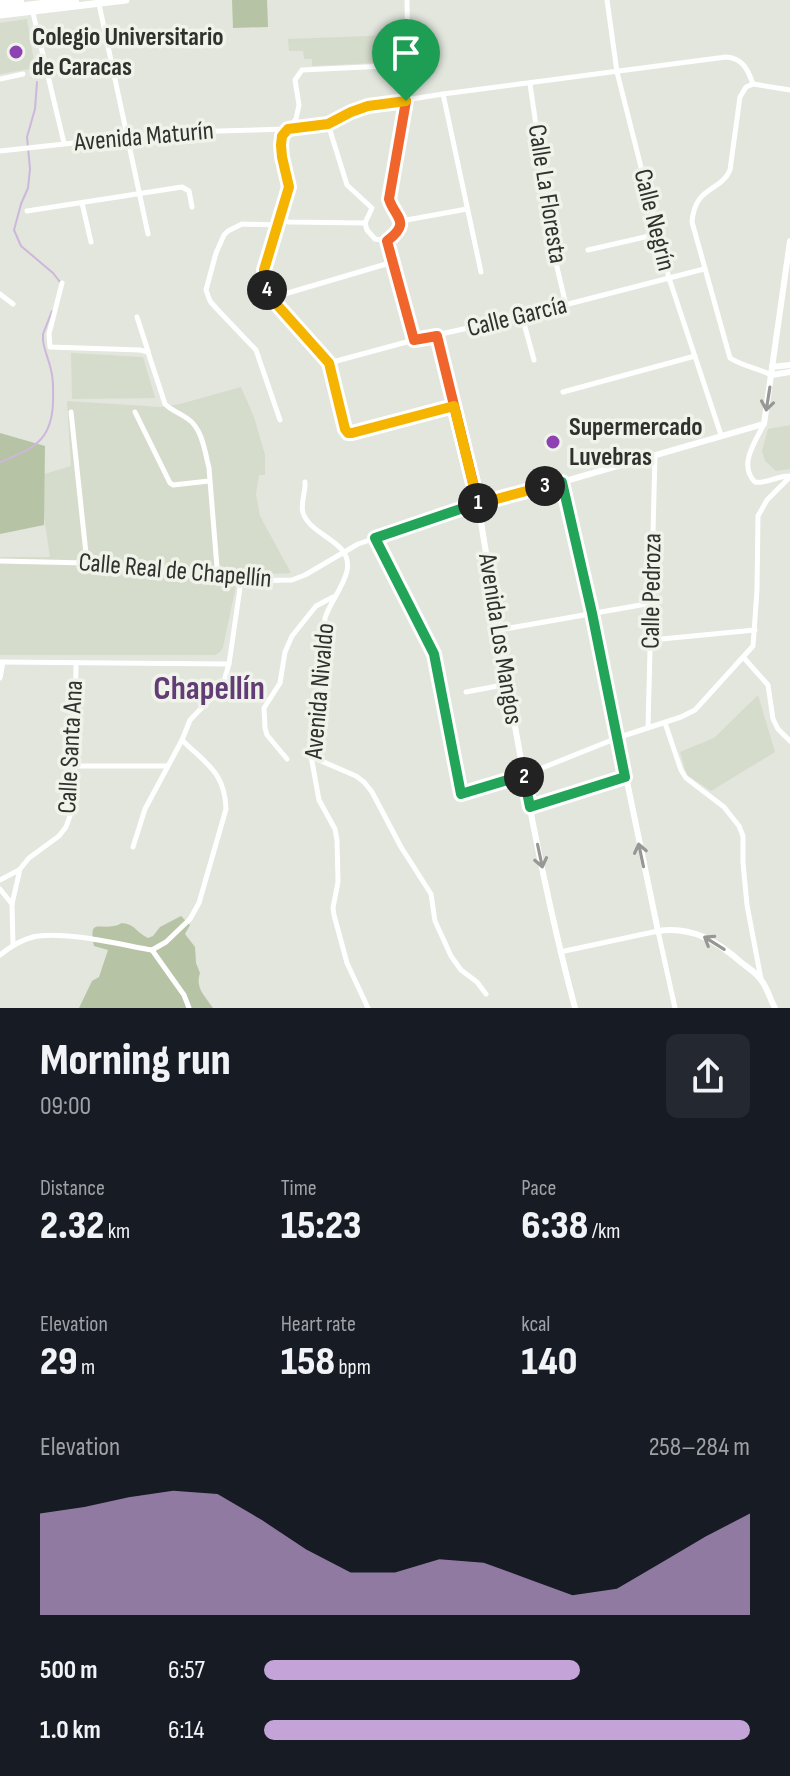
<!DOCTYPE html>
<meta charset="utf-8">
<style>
body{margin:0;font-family:"Sofia Sans Condensed",sans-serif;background:#242831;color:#f1f3f6;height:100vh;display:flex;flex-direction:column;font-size:30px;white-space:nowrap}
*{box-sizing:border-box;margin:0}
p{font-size:26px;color:#9ea1a6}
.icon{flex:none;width:44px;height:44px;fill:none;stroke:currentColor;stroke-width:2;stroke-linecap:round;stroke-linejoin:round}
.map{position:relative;height:1008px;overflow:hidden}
.details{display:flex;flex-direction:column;background:#171b24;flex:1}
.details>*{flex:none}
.pin{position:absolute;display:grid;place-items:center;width:68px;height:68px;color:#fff;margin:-82px -34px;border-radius:50% 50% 50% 0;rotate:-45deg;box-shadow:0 0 8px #0007}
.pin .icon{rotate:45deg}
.km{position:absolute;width:40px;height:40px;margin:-20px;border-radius:50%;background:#222;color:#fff;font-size:22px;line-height:40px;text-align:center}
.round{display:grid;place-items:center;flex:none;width:84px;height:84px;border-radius:12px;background:#242831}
.summary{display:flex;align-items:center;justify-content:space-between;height:136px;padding:0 40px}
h1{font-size:44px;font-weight:800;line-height:60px}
.figures{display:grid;grid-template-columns:repeat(3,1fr);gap:12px;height:136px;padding:8px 40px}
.figures div{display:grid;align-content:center}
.figures b{font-size:40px;font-weight:800}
.figures small{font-size:22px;font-weight:400}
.figures p{font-size:22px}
.chart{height:224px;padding:16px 40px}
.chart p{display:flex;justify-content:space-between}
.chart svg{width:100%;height:144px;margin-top:8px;fill:#c4a3d8;opacity:.7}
ul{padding:0 40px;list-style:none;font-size:26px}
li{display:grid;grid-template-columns:128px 96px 1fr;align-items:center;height:60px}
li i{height:20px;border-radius:10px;background:#c4a3d8}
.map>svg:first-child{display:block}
.built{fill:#d5dccc}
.green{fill:#b7c3a5}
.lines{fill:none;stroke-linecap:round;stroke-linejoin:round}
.stream{stroke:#cdb7da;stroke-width:2}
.minor{stroke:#fff;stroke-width:5}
.tertiary{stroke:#fff;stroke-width:6}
.secondary{stroke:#fff;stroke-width:7}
.primary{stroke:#fff;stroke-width:8}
.oneway{stroke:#979896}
.split-1-casing{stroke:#fff;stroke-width:16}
.split-2-casing{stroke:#fff;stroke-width:16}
.split-3-casing{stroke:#fff;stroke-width:16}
.split-4-casing{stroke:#fff;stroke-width:16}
.split-5-casing{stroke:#fff;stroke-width:16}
.split-1{stroke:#f0652b;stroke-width:10}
.split-2{stroke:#22a559;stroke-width:10}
.split-3{stroke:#22a559;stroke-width:10}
.split-4{stroke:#f5b400;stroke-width:10}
.split-5{stroke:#f5b400;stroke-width:10}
.poi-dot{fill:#8d41b3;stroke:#eff3ea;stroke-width:3}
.labels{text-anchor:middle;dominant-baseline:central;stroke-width:7;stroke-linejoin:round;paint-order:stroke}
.poi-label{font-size:26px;font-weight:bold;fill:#2f312d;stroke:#eff3ea;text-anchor:start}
.street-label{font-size:26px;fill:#2f312d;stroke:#eff3ea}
.district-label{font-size:34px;font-weight:bold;fill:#613c75;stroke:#eff3ea}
</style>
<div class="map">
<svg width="790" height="1008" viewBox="0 0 790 1008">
<rect width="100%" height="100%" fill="#e2e6dd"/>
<!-- built -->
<g class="built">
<polygon points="27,19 35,68 0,74 0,23"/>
<polygon points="394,35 395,62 312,66 312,59 304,59 303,51 289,51 288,39"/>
<polygon points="71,353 143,357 155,398 72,399"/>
<polygon points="241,387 254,417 265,455 265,475 259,475 256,494 260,516 291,573 238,576 223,647 221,651 215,655 0,655 0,557 50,557 38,476 71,466 67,401 161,407 180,404"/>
<polygon points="790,425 790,469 776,471 765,461 762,451 768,429"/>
<polygon points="758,695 775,752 711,791 687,775 680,752 714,738"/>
</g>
<!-- green -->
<g class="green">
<polygon points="232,0 267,0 268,27 233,28"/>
<polygon points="0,433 45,446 44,525 0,534"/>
<path d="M 181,916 L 190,925 L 185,934 L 195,947 L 196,963 L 200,973 C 195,988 205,996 213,1008 L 79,1008 L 92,981 L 99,977 L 108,950 L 94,946 C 89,919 97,929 114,926 C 122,925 118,922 127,924 C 135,926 140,935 148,938 L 153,936 L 160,927 Z"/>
</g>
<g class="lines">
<!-- stream -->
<g class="stream">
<polyline points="37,82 35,109 27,137 30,169 28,188 21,204 14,230 21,246 53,273 60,282"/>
<path d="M 0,462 C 33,449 52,441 53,402 C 53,391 54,381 51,370 C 49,360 44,350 43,340 L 43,334 L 52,311"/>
</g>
<!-- minor -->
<g class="minor">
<path d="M 407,0 L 408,65 L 406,101 L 389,199 C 395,218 412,222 387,241 L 414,340"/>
<polyline points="607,0 617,72 669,278 721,435"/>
<polyline points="99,4 148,234"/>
<polyline points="33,13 64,143"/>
<polyline points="408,65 302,70 295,80 299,105 296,119 282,136 281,145 282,157 289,187 264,270 264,280 271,298 329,363 345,429 348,433 352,433 454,406"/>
<polyline points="0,79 23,74"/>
<polyline points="530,84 556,263 566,305"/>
<path d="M 753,84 L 746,87 L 740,97 L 730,170 C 721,192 695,185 692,222 L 730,358 C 742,366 758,368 771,375"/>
<polyline points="753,84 790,90"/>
<polyline points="443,94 481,272"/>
<polyline points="328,124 347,185 372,208 365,223"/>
<path d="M 0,151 L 129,137 L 219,131 L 288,129 L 328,124 L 351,112 L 368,106 L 443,94 L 726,57 C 743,58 748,70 753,84"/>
<polyline points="82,203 91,242"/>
<polyline points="27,211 182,187 189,191 192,207"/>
<polyline points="281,216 284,221 289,222 365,223"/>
<polyline points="401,221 467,209"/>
<polyline points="365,223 367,230 375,239 387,241"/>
<polyline points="277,225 242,224 228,231 224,235 216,253 206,290 210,301 216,308 256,350 280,420"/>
<polyline points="588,250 658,234"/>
<path d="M 62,283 L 49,334 L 50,347 L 140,350 L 148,352 L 165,404 C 172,411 180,413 188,419 C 202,428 205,452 209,468 L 218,580"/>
<polyline points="0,294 13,304"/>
<polyline points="271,298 393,262"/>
<polyline points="522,316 534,360"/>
<polyline points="137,317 148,351"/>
<polyline points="329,363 414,340 522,316 704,269"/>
<polyline points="563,392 695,356"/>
<polyline points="71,412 87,563"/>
<polyline points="135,412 170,483 173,485 209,481"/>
<path d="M 764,424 C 755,442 738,465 755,482 C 767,484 777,476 789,476"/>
<path d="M 305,482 C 306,492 300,503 303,513 C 312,538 353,540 347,571 C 343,588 330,602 325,618 L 320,700 L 311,756 L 319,800 L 335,829 L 337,840 L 338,882 L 333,908 L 334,915 L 347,963 L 368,1008"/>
<polyline points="375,538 434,654 461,794 517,778 617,738 681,717 695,710 753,646 757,590 758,516 767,500 790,477"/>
<polyline points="0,561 87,563 241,581 292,580 305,575 358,544 478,504 437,336"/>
<polyline points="499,630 652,603"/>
<polyline points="651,640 755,630"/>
<polyline points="744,658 768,685 773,719 778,729 790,741"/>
<polyline points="0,662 229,664"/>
<polyline points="0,678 3,662"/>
<polyline points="466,692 508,684"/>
<polyline points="665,723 681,770 686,778 724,807 739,826 743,836 743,863 747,905 761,979"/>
<polyline points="648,728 655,455"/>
<polyline points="312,757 356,776 364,782 372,792 401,847 431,894 435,921 451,956 461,970 477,982 486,994"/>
<polyline points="287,759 267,735 265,728 264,708 280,683 285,652 292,636 316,606 333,597"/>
<polyline points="74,766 167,766"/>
<polyline points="530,807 625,777"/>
<polyline points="133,847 145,809 182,740 190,720 219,690 224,681 229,664 241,581"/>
<polyline points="0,880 19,870"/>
<polyline points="0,889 12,904 13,945"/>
<polyline points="12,904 20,869 29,858 59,836 66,827 74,805 76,664"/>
<polyline points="152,950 184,995 189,1008"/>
<polyline points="560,952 658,931 675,1008"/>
<path d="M 0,955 C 10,947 21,940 33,937 C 61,930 122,945 152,950 L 166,942 L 190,919 L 199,903 L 226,809 C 225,772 206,764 182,740"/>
</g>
<!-- tertiary -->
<g class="tertiary">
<polyline points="772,367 790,365"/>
<polyline points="772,375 790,372"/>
<path d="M 562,482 L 592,613 L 658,931 C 692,926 717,941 742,963 C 748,968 757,973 761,980 C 767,987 770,999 775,1008"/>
<path d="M 575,1008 C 531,843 506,673 478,504 L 562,482 L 764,424 L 790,241"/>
</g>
<!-- secondary -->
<polyline class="secondary" points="0,15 126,0"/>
<!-- primary -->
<g class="primary">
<polyline points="0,3 20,0"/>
<polyline points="0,9 75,0"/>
</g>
</g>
<!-- one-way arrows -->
<defs><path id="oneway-shaft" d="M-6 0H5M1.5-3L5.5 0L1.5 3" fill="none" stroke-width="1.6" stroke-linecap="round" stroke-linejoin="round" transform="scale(2)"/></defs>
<g class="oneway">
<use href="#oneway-shaft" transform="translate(768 399) rotate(99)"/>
<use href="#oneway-shaft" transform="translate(641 855) rotate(-102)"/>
<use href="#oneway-shaft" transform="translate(540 856) rotate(78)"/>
<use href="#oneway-shaft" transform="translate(714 943) rotate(-148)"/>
</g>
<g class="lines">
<!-- split-1 casing -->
<g class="split-1-casing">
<path id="split-1" d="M 406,101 L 389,199 C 395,218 412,222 387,241 L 414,340 L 437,336 L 478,503"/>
</g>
<!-- split-2 casing -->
<g class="split-2-casing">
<polyline id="split-2" points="478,503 375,538 434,654 461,794 524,775 524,777"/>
</g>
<!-- split-3 casing -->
<g class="split-3-casing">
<polyline id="split-3" points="524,777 530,807 625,777 592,613 562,482 545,486"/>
</g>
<!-- split-4 casing -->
<g class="split-4-casing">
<polyline id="split-4" points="267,290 271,298 329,363 345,429 348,433 352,433 454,406 478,504 545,486"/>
</g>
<!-- split-5 casing -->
<g class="split-5-casing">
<polyline id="split-5" points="267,290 264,270 289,187 282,157 281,145 282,136 288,129 328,124 351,112 368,106 406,101"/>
</g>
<!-- split-1 -->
<use href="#split-1" class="split-1"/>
<!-- split-2 -->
<use href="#split-2" class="split-2"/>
<!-- split-3 -->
<use href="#split-3" class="split-3"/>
<!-- split-4 -->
<use href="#split-4" class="split-4"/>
<!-- split-5 -->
<use href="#split-5" class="split-5"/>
</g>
<!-- markers -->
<g class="poi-dot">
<circle cx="16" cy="52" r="8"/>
<circle cx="553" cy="442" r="8"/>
</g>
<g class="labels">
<!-- poi labels -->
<g class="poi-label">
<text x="32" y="37">Colegio Universitario<tspan x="32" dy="30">de Caracas</tspan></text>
<text x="569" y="427">Supermercado<tspan x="569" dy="30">Luvebras</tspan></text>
</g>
<!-- street labels -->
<g class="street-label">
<text transform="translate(144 137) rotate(-5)">Avenida Maturín</text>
<text transform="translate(547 194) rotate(81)">Calle La Floresta</text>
<text transform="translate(654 220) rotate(76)">Calle Negrín</text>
<text transform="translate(517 317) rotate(-14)">Calle García</text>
<text transform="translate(175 571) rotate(5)">Calle Real de Chapellín</text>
<text transform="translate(652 591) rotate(-89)">Calle Pedroza</text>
<text transform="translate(500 639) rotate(81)">Avenida Los Mangos</text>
<text transform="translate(320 691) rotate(-85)">Avenida Nivaldo</text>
<text transform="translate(71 747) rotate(-87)">Calle Santa Ana</text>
</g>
<!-- district labels -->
<g class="district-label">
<text x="209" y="688">Chapellín</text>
</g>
</g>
</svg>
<div class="pin" style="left:406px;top:101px;background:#1e9e55"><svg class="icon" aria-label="arrive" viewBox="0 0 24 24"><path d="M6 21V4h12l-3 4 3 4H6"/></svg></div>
<b class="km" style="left:478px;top:503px">1</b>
<b class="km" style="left:524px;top:777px">2</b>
<b class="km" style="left:545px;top:486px">3</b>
<b class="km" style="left:267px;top:290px">4</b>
</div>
<section class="details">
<div class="summary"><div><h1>Morning run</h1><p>09:00</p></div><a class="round"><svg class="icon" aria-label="share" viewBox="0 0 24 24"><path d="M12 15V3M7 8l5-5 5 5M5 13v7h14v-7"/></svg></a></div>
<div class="figures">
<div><p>Distance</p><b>2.32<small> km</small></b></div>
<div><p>Time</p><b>15:23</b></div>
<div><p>Pace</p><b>6:38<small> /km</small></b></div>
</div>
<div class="figures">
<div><p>Elevation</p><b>29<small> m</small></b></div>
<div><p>Heart rate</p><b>158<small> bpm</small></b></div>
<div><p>kcal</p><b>140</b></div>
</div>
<div class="chart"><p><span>Elevation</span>258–284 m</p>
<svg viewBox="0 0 160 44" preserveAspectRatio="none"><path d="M0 44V13L10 11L20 8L30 6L40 7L50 15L60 24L70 31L80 31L90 27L100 28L110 33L120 38L130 36L140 28L150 20L160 13V44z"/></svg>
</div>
<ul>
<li><b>500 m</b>6:57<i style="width:65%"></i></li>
<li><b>1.0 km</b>6:14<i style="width:100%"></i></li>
</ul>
</section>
